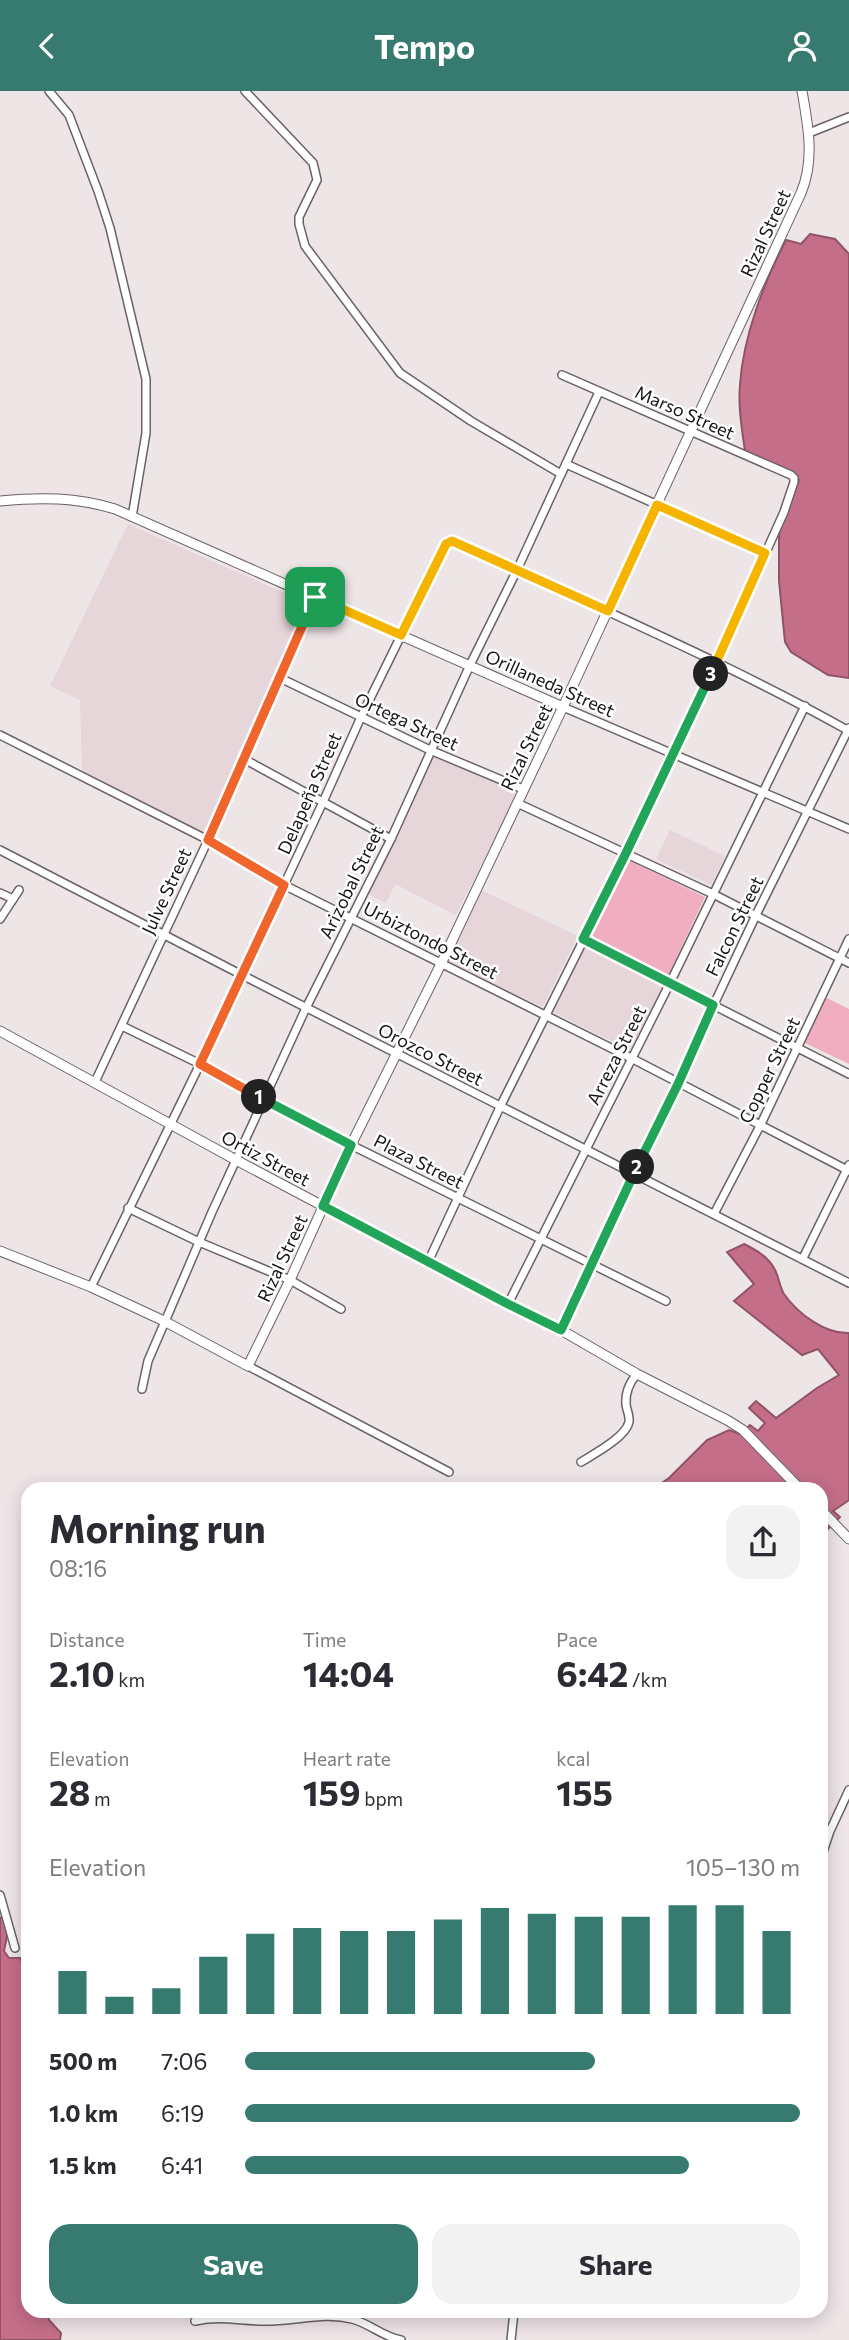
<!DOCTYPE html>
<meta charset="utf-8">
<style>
body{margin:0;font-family:Commissioner,sans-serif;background:#f2f2f3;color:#2b2b33;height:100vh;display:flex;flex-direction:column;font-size:26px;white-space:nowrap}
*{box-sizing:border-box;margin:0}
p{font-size:23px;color:#7c7c81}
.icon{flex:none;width:38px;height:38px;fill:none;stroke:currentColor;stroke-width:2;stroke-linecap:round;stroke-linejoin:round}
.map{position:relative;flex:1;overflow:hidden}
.panel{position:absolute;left:21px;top:1391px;width:807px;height:836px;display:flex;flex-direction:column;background:#fff;border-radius:21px;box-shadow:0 4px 18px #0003}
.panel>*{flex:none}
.pin{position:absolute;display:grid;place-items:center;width:60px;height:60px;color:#fff;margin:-30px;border-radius:14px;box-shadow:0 4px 10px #0006}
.km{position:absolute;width:35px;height:35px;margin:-18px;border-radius:50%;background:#222;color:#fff;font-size:19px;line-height:35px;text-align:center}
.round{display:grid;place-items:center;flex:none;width:74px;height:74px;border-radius:21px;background:#f2f2f3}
.summary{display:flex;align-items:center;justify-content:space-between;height:119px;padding:0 28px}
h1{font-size:38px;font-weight:700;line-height:52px}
.figures{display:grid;grid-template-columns:repeat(3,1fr);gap:10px;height:119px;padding:7px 28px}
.figures div{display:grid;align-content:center}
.figures b{font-size:35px;font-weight:700}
.figures small{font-size:19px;font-weight:400}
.figures p{font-size:19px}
.chart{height:196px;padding:14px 28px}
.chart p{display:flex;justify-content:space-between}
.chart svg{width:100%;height:126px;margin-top:7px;stroke:#377b70;stroke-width:6}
.primary-button{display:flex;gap:14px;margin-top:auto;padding:14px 28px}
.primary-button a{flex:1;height:80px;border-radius:21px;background:#377b70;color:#fff;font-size:28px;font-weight:700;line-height:80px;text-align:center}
.primary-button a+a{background:#f2f2f3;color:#2b2b33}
ul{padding:0 28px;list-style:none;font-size:23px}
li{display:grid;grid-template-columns:112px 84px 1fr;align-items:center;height:52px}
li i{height:18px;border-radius:9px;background:#377b70}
header{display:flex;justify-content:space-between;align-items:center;height:91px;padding:0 28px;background:#377b70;color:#fff;font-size:32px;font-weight:700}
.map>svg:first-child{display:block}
.built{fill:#e6d5d9}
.green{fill:#f1aec1}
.water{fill:#c56e89;stroke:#915366;stroke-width:2}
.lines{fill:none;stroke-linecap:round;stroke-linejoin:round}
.minor-casing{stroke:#6a6365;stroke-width:10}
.tertiary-casing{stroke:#6a6365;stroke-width:11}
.minor{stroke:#fff;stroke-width:7}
.tertiary{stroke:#fff;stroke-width:9}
.split-1-casing{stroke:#fff;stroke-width:14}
.split-2-casing{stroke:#fff;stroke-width:14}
.split-3-casing{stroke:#fff;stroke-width:14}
.split-4-casing{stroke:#fff;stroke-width:14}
.split-1{stroke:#f0652b;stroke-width:9}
.split-2{stroke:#22a559;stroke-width:9}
.split-3{stroke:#22a559;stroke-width:9}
.split-4{stroke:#f5b400;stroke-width:9}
.labels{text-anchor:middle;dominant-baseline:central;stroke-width:5;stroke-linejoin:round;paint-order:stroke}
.street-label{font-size:18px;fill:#171414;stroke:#fff}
</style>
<header><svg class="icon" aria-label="back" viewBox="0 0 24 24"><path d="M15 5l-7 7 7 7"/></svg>Tempo<svg class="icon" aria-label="person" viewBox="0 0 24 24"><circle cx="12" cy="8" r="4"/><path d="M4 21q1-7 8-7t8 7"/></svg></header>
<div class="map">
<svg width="849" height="2249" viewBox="0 0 849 2249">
<rect width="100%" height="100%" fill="#eee5e7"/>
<!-- built -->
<g class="built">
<polygon points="128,433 310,513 207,744 82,680 80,609 50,595"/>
<polygon points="433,664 515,698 514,709 456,824 395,793 386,812 368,803"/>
<polygon points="670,739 725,765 711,794 656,768"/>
<polygon points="481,799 578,845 543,916 447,870"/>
<polygon points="585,855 663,895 630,959 553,921"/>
</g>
<!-- green -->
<g class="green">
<polygon points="628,769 705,806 668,885 590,846"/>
<polygon points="825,906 849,918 849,973 803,951"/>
</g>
<!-- water -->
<g class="water">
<path d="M 810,143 L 835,148 L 849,163 L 849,587 L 828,584 L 791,561 L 785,551 L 779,490 L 779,442 L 799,389 L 796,384 L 755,367 L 745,360 C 742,339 738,315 740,294 C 743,246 764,191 786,149 L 801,153 Z"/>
<path d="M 744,1153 C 756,1159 767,1165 774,1177 C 779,1185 779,1195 784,1203 C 798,1223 825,1243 849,1242 L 849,1409 L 833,1420 L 840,1426 L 821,1445 L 821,1398 L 653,1398 L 669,1387 L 707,1349 L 729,1339 L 740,1343 L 750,1334 L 758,1340 L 765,1332 L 749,1317 L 756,1310 L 776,1327 L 817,1297 L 839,1284 L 818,1258 L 802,1264 L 734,1210 L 754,1193 L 727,1161 Z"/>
<path d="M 4,1822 L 8,1840 L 4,1860 L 9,1867 L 20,1867 L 23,1873 L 28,1876 L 28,2053 C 19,2071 34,2095 25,2114 L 28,2117 L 28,2221 L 48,2221 L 49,2229 L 61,2242 L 60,2249 L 0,2249 L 0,1828 Z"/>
</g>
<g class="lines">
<!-- minor casing -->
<g class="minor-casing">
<g id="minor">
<polyline points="49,0 69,24 98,100 110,137 146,288 146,342 132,426"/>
<polyline points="245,0 313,72 317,89 299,126 299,133 305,155 400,282 471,330 561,383"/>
<polyline points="809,42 849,26"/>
<polyline points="566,373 765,462"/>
<polyline points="280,587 430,659 523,698"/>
<polyline points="563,616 849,738"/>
<polyline points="0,644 208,749 284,794 631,967 849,1080"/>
<polyline points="244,668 391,748"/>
<polyline points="517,712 713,803 849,872"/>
<polyline points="0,759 242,884 849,1192"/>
<polyline points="0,802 13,808"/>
<polyline points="0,828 19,799"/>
<polyline points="583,848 849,983"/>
<polyline points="122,935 200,973 351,1054 666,1210"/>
<polyline points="95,991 208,749 315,507"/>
<polyline points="128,1117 199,1151 290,1189 341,1218"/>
<polyline points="714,1123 761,1033 849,848"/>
<polyline points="803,1167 849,1074"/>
<polyline points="428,1171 500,1016 627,762 671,663 716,572 784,421 794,391 794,387 791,384 562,284"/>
<path d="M 91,1196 L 200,973 L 323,711 L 361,626 L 447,451 L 458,451 C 589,514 723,569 849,640"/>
<polyline points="508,1213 670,892 805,615"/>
<polyline points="561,1239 756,824 849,637"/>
<polyline points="248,1275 449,1381"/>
<polyline points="142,1298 148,1270 212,1121 306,917 391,748 470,574 517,479 599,301"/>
<path d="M 581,1371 C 594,1363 626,1346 629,1331 C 630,1326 627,1319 626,1314 C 625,1301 629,1292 637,1283"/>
<polyline points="821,1767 830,1740 849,1699"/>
<polyline points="0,1804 15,1857"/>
<path d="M 195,2230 C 224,2224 243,2231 270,2230 C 298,2230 324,2221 352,2228 C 369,2232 383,2246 401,2249"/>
<polyline points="511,2249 514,2221"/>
</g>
</g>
<!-- tertiary casing -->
<g class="tertiary-casing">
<g id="tertiary">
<path d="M 0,410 C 40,406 76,406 115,418 L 563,616"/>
<polyline points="0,940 236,1069 508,1213 561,1239 637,1283 727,1329 743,1339 800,1398"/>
<path d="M 0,1160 L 91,1196 L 164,1230 L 248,1275 L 290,1189 L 351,1054 L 441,873 L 563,616 L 801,102 C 815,69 808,34 802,0"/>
<polyline points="821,1419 849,1448"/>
</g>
</g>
<!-- minor -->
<use href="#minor" class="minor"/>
<!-- tertiary -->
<use href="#tertiary" class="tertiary"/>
</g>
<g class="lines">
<!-- split-1 casing -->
<g class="split-1-casing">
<polyline id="split-1" points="259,1006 200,973 284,794 208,749 315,506"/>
</g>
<!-- split-2 casing -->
<g class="split-2-casing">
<polyline id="split-2" points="259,1006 351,1054 323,1115 508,1213 561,1239 637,1076"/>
</g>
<!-- split-3 casing -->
<g class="split-3-casing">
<polyline id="split-3" points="637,1076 678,993 713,914 583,848 626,762 711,583"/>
</g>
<!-- split-4 casing -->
<g class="split-4-casing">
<polyline id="split-4" points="315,506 401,544 446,453 452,450 608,520 657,414 765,462 711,583"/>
</g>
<!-- split-1 -->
<use href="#split-1" class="split-1"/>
<!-- split-2 -->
<use href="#split-2" class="split-2"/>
<!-- split-3 -->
<use href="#split-3" class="split-3"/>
<!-- split-4 -->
<use href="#split-4" class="split-4"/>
</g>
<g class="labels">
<!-- street labels -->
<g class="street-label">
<text transform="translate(765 142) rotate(-65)">Rizal Street</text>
<text transform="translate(685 321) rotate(24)">Marso Street</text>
<text transform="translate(550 592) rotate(24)">Orillaneda Street</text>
<text transform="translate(407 630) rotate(25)">Ortega Street</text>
<text transform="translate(526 656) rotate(-64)">Rizal Street</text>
<text transform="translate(309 702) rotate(-66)">Delapeña Street</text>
<text transform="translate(351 791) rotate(-64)">Arizobal Street</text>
<text transform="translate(166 800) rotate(-65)">Julve Street</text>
<text transform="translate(734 835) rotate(-64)">Falcon Street</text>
<text transform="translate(431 849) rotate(27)">Urbiztondo Street</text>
<text transform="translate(431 963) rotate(27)">Orozco Street</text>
<text transform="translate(616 964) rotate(-63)">Arreza Street</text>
<text transform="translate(769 979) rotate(-64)">Copper Street</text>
<text transform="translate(266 1067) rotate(28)">Ortiz Street</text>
<text transform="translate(419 1070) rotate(27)">Plaza Street</text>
<text transform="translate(282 1167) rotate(-65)">Rizal Street</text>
</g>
</g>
</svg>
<div class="pin" style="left:315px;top:506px;background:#1e9e55"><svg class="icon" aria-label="arrive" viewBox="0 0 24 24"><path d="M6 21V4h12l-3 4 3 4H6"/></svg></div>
<b class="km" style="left:259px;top:1006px">1</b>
<b class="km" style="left:637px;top:1076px">2</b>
<b class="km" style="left:711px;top:583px">3</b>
<section class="panel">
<div class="summary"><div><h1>Morning run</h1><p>08:16</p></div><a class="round"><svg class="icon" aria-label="share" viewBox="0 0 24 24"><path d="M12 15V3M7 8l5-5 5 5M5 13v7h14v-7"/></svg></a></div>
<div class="figures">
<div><p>Distance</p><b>2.10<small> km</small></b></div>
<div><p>Time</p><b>14:04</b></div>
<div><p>Pace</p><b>6:42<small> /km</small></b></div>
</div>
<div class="figures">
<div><p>Elevation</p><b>28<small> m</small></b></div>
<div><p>Heart rate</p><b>159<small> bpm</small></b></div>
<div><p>kcal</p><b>155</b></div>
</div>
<div class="chart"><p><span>Elevation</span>105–130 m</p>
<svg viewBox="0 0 160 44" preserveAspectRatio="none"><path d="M5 44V29M15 44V38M25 44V35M35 44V24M45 44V16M55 44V14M65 44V15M75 44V15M85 44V11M95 44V7M105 44V9M115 44V10M125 44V10M135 44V6M145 44V6M155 44V15"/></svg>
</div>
<ul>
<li><b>500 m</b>7:06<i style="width:63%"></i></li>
<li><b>1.0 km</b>6:19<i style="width:100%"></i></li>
<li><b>1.5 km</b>6:41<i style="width:80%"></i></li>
</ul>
<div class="primary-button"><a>Save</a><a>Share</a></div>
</section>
</div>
